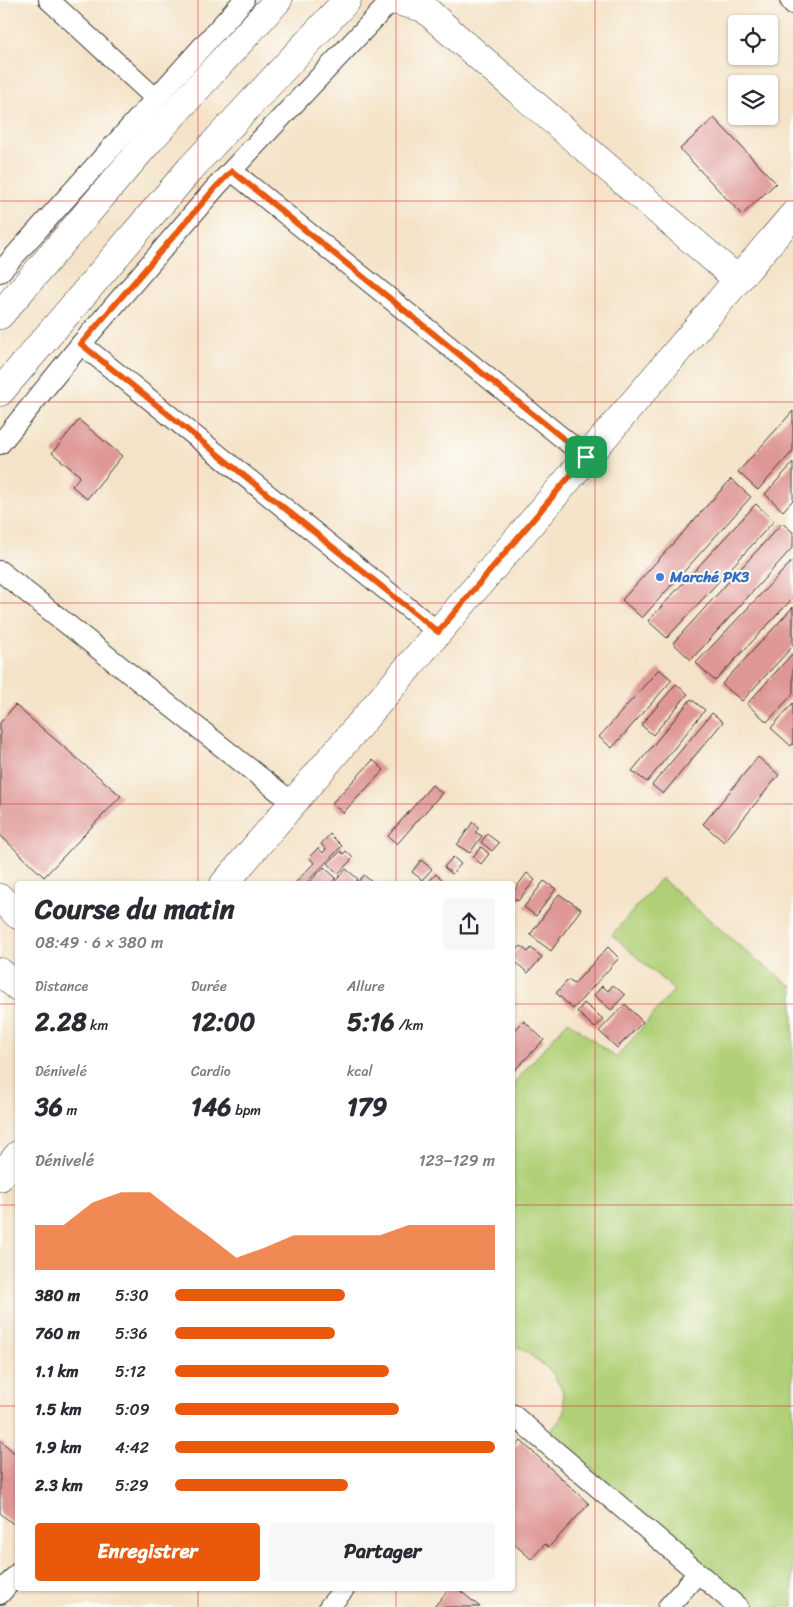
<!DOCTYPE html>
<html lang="fr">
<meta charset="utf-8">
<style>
body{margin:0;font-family:Sriracha,sans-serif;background:#f7f7f7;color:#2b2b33;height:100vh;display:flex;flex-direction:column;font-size:19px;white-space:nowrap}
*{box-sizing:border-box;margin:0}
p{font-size:16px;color:#7c7c81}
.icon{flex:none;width:28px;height:28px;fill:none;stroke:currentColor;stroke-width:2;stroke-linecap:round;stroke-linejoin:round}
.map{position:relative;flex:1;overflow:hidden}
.side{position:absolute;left:15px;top:881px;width:500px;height:710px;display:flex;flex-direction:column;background:#fff;border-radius:5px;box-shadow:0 1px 4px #0004}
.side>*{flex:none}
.fabs{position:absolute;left:728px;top:15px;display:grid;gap:10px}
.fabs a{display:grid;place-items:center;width:50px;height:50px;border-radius:5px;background:#fff;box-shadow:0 1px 4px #0004;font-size:25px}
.pin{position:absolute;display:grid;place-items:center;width:42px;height:42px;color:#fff;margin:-21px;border-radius:10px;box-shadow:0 2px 8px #0006}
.round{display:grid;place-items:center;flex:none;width:52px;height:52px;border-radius:5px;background:#f7f7f7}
.headline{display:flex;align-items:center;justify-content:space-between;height:85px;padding:0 20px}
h1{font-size:28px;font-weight:700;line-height:38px}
.figures{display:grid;grid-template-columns:repeat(3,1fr);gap:8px;height:85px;padding:5px 20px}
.figures div{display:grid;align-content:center}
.figures b{font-size:25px;font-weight:700}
.figures small{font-size:14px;font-weight:400}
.figures p{font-size:14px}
.chart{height:140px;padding:10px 20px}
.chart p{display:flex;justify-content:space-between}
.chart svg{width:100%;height:90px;margin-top:5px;fill:#ea580c;opacity:.7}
.primary-button{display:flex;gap:10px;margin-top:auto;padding:10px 20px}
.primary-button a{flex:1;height:58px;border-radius:5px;background:#ea580c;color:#fff;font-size:20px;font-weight:700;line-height:58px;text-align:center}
.primary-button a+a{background:#f7f7f7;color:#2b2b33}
ul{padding:0 20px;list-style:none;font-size:16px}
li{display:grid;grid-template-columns:80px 60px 1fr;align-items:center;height:38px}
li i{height:12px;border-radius:6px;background:#ea580c}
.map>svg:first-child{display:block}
.green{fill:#b0d077;stroke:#66764a}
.building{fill:#de9796}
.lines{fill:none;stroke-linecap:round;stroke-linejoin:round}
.street-casing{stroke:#3c3a36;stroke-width:22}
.secondary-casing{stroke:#3c3a36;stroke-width:29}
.street{stroke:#fff;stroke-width:20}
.secondary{stroke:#fff;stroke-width:28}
.route-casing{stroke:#fff;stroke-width:10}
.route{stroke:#ea580c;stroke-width:6}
.grid{fill:none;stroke:#d62828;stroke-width:1;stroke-opacity:0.55}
.shop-dot{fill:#3f7fe0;stroke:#fdfcf7;stroke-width:2}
.labels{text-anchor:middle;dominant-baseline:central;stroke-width:4;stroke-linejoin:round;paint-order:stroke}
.shop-label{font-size:15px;font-weight:bold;fill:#366cbe;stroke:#fdfcf7;text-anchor:start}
</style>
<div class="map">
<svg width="793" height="1607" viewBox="0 0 793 1607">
<rect width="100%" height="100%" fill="#fdfcf7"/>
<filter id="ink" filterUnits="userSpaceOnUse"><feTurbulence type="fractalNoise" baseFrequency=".02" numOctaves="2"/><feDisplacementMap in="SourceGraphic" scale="10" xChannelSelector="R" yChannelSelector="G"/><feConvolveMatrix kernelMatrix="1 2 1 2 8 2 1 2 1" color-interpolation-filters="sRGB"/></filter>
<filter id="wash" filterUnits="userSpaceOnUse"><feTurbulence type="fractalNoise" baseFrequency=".0096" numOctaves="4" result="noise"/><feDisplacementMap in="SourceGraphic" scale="20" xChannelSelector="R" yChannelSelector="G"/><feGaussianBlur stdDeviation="1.12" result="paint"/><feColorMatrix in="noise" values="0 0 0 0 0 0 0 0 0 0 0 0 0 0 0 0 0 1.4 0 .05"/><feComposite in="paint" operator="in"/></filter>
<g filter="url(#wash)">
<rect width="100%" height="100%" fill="#f4e3c8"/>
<!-- green -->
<polygon class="green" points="661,878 756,960 793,987 793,1607 751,1607 550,1432 564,1414 565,1408 562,1389 551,1371 524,1350 513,1345 513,1084 568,1021 616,1058 674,990 612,935"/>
<g id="blocks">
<!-- building -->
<g class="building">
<polygon points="714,118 776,183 742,215 680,149"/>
<polygon points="793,411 793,451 758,490 738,472"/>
<polygon points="79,420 122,456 87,499 72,486 80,476 52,453"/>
<polygon points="793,463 793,500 783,511 765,494"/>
<polygon points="731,479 751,497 642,618 622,600"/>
<polygon points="756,504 774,521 667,638 648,621"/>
<polygon points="782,523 793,532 793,547 691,660 673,643"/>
<polygon points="793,560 793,598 715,681 696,663"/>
<polygon points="793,607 793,646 742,701 722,684"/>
<polygon points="793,653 793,694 767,722 747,704"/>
<polygon points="659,669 672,680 612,748 599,737"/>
<polygon points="676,684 688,694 653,735 641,725"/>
<polygon points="691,699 705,710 647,782 632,771"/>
<polygon points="793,703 793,744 791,746 771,728"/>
<polygon points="15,705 121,796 44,877 0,835 0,723"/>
<polygon points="712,713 723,722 663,794 652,785"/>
<polygon points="758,757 779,775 724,842 703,824"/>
<polygon points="373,760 384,770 343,813 332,803"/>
<polygon points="432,785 442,793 397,844 388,836"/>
<polygon points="473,822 479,828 475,832 482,836 470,853 457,845"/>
<polygon points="330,834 342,846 305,884 294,884 314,863 309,857 318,848 323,853 326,849 321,844"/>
<polygon points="487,834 499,843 492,851 481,842"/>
<polygon points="481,847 489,854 481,864 473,857"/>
<polygon points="341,851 343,854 346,851 353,858 338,874 328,863"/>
<polygon points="453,857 461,864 452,874 444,867"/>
<polygon points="421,860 432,869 422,880 412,872"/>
<polygon points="324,867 336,878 330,884 308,884"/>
<polygon points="346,869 358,879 354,884 333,884"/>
<polygon points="527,873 535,880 518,901 512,897 512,893"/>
<polygon points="436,874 445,882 443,884 427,884"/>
<polygon points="364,875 374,884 356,884"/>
<polygon points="544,881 556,889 536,916 524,907"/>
<polygon points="559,894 581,909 551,951 530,935"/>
<polygon points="521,946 528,952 531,948 542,957 528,973 512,959 512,955"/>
<polygon points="608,947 619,958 573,1009 556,993 568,980 574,984"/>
<polygon points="613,985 625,995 611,1010 594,995 602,986 608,991"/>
<polygon points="584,1003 603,1019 595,1028 577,1012"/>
<polygon points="625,1004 643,1022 617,1048 599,1031"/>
<polygon points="524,1021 544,1040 512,1073 512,1033"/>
<polygon points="0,1440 18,1456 18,1528 0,1513"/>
<polygon points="521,1441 589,1504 549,1547 545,1544 531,1559 512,1542 512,1450"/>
<polygon points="449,1589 458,1589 480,1607 434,1607"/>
</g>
</g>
</g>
<g filter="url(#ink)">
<use href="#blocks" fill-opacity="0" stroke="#3c3a36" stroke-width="1"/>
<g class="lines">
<!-- street casing -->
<g class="street-casing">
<g id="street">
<polyline points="49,0 155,98"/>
<polyline points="790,0 793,4"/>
<polyline points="232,171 586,457"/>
<polyline points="0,272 244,0"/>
<polyline points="81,344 438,632"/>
<polyline points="0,444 81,344 216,187 392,0"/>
<polyline points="0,571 293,803"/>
<polyline points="512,1414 738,1607"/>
<polyline points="0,1594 18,1573"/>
<polyline points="329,1607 344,1589"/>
<polyline points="668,1607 698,1573"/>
</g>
</g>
<!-- secondary casing -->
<g class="secondary-casing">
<g id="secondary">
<polyline points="391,0 424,8"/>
<polyline points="420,0 424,8 447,29 737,279"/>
<polyline points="0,315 149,141 278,0"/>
<polyline points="0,392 190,169 347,0"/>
<polyline points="224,884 793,215"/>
<polyline points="0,898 18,915"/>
<polyline points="0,972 18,987"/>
<polyline points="0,1177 18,1155"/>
</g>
</g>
<!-- street -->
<use href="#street" class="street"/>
<!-- secondary -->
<use href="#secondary" class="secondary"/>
</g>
</g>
<g class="lines" filter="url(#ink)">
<!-- route casing -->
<g class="route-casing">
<polygon id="route" points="232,171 586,457 438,632 81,344 216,187"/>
</g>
<!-- route -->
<use href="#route" class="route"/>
</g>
<!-- grid -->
<path class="grid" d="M 198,0 L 198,884M 396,0 L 396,884M 595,0 L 595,1607M 0,201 L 793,201M 0,402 L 793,402M 0,603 L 793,603M 0,804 L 793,804M 0,1004 L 18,1004M 512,1004 L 793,1004M 0,1205 L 18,1205M 512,1205 L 793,1205M 0,1406 L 18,1406M 512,1406 L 793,1406M 198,1589 L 198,1607M 396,1589 L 396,1607"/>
<!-- markers -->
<circle class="shop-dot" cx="660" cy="577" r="5"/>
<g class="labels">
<!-- shop labels -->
<g class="shop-label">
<text x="670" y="577">Marché PK3</text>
</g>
</g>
</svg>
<div class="fabs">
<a><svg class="icon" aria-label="locate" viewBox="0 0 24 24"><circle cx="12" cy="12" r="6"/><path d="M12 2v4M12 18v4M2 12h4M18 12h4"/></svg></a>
<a><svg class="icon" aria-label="layers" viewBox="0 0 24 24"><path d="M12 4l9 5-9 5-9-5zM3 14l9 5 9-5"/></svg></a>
</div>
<div class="pin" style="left:586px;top:457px;background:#1e9e55"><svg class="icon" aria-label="arrive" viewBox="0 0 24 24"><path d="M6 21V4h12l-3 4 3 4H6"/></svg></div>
<section class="side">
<div class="headline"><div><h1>Course du matin</h1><p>08:49 · 6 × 380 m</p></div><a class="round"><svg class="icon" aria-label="share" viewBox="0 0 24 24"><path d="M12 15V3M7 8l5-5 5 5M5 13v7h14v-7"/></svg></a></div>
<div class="figures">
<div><p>Distance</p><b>2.28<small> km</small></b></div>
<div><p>Durée</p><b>12:00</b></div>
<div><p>Allure</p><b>5:16<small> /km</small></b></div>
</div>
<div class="figures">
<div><p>Dénivelé</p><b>36<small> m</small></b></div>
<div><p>Cardio</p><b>146<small> bpm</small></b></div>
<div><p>kcal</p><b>179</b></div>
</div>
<div class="chart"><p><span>Dénivelé</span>123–129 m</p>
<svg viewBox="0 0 160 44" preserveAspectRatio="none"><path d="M0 44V22L10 22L20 11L30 6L40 6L50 17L60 27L70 38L80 33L90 27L100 27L110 27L120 27L130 22L140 22L150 22L160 22V44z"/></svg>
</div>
<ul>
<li><b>380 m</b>5:30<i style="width:53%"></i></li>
<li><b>760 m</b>5:36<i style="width:50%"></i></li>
<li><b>1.1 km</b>5:12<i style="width:67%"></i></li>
<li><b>1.5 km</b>5:09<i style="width:70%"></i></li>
<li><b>1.9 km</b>4:42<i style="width:100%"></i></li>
<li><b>2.3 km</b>5:29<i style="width:54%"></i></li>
</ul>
<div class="primary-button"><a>Enregistrer</a><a>Partager</a></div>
</section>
</div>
